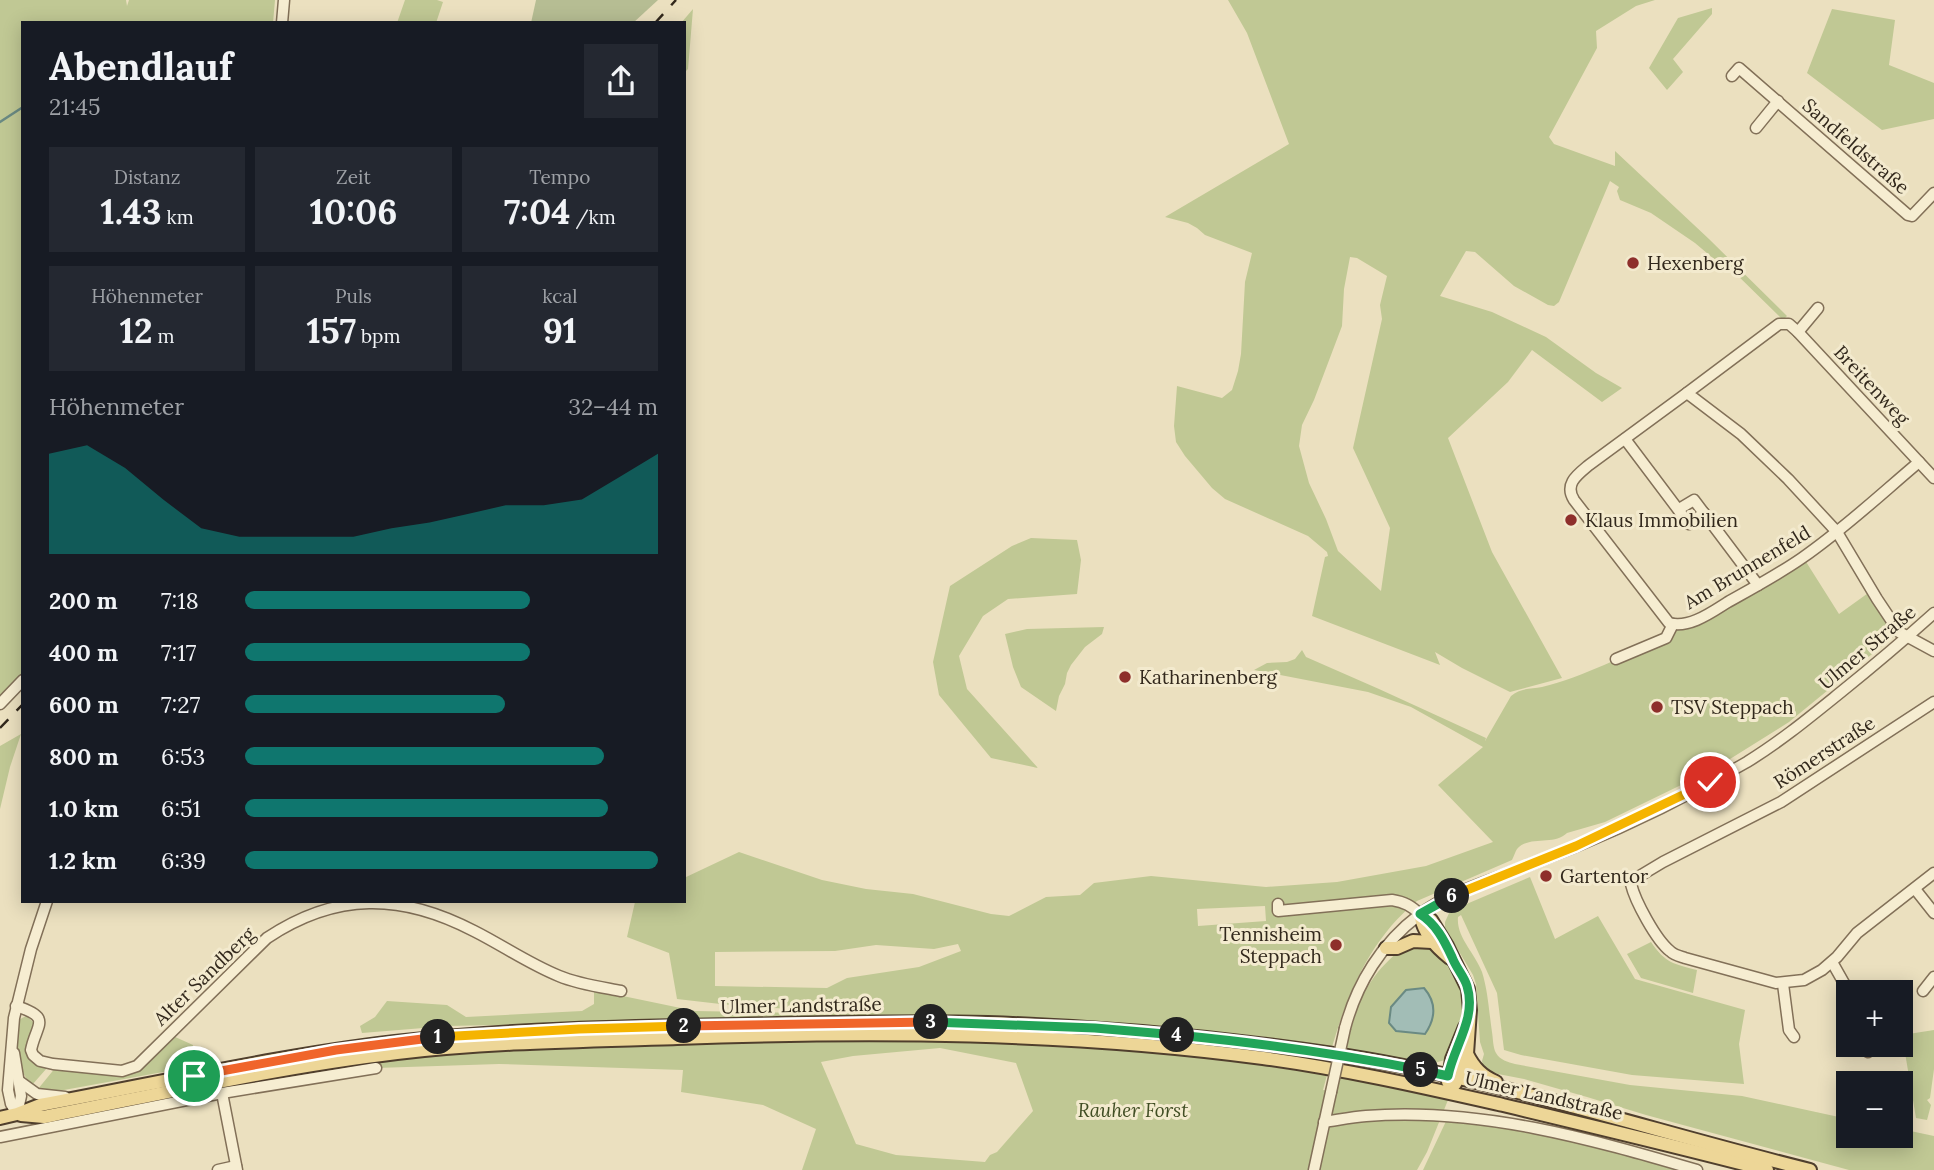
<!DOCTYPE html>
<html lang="de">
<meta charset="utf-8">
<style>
body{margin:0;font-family:Lora,serif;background:#242831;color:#f1f3f6;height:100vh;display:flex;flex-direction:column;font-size:26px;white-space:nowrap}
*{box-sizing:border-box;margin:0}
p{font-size:23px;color:#9ea1a6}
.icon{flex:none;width:38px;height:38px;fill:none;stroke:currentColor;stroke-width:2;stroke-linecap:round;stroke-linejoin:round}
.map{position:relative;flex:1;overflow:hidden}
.sheet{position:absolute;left:21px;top:21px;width:665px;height:882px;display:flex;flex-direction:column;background:#171b24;border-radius:0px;box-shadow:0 4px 18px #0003}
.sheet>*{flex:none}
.fabs{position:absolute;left:1836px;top:980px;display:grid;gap:14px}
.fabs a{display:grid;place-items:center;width:77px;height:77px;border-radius:0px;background:#171b24;box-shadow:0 4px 18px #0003;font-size:35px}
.pin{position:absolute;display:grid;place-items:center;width:60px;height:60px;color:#fff;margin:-30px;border:4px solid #fff;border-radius:50%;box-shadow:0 2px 7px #0007}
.km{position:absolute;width:35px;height:35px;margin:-18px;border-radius:50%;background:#222;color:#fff;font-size:19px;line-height:35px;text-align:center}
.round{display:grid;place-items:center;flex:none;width:74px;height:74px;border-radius:0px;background:#242831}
.overview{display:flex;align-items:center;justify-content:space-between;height:119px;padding:0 28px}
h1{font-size:38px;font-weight:700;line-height:52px}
.figures{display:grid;grid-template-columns:repeat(3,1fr);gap:10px;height:119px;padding:7px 28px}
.figures div{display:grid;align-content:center;border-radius:0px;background:#242831;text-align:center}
.figures b{font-size:35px;font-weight:700}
.figures small{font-size:19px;font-weight:400}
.figures p{font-size:19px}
.chart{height:196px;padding:14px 28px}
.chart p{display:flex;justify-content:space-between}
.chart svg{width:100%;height:126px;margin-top:7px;fill:#0f766e;opacity:.7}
ul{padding:0 28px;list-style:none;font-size:23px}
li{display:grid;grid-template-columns:112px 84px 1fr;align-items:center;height:52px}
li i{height:18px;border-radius:9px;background:#0f766e}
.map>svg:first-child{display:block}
.green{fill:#c0c894;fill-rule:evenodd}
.cemetery{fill:#b6bd93}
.water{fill:#a2bdb6;stroke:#6a8a83;stroke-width:2}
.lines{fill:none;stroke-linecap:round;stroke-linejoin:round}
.stream{stroke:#6a8a83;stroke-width:2.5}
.minor-casing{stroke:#827058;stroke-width:13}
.major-casing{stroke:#503f2d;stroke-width:16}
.minor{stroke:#f6edd1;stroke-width:10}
.major{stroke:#edd697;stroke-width:12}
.rail{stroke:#32281c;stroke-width:2.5;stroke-dasharray:12 12;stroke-linecap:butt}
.minor-bridge-casing{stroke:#827058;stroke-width:13;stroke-linecap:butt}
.minor-bridge{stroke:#f6edd1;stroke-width:10}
.split-1-casing{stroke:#fff;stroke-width:14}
.split-2-casing{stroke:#fff;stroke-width:14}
.split-3-casing{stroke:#fff;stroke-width:14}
.split-4-casing{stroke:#fff;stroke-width:14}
.split-5-casing{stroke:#fff;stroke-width:14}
.split-6-casing{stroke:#fff;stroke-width:14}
.split-7-casing{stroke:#fff;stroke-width:14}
.split-1{stroke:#f0652b;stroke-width:9}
.split-2{stroke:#f5b400;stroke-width:9}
.split-3{stroke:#f0652b;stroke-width:9}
.split-4{stroke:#22a559;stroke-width:9}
.split-5{stroke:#22a559;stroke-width:9}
.split-6{stroke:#22a559;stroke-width:9}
.split-7{stroke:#f5b400;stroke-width:9}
.poi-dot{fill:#8e2f2b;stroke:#f3eace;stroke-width:2.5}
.labels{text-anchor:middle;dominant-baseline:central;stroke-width:6;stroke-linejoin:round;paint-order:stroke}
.street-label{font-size:19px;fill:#32281c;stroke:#f3eace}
.poi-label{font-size:19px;fill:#32281c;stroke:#f3eace;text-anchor:start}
.park-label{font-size:19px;font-style:italic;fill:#414e24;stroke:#f3eace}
</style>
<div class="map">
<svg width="1934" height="1170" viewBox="0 0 1934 1170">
<rect width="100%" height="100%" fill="#ebe0bf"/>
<!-- green -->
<g class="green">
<polygon points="0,0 126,0 127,6 129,0 275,0 273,23 23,23 23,677 0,700"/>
<polygon points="405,0 437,0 443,2 436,23 397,23"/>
<path d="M 1228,0 L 1655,0 L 1636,6 L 1596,31 L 1597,48 L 1549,137 L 1554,144 L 1615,166 L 1615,151 L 1709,239 L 1787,316 L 1783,320 L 1730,268 L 1727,270 L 1695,243 L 1651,213 L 1620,200 L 1617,191 L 1619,187 L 1610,181 L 1559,302 L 1554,306 L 1548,305 L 1514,286 L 1475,252 L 1466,251 L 1440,296 L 1492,312 L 1546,337 L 1596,373 L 1622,388 L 1602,402 L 1532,350 L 1508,382 L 1448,438 L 1492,552 L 1562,678 L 1510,692 L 1462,668 L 1435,652 L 1440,665 L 1312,616 L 1325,557 L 1328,556 L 1327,552 L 1308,536 L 1225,499 L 1212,488 L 1185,456 L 1176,442 L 1174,426 L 1177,386 L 1222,398 L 1232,390 L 1238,371 L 1241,354 L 1245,282 L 1252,253 L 1205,235 L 1197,228 L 1188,223 L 1165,217 L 1289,144 L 1247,33 ZM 1350,257 L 1357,258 L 1387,276 L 1380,305 L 1382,319 L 1353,448 L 1390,528 L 1381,591 L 1338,551 L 1326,519 L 1309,483 L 1299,446 L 1302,425 L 1314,400 L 1342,326 L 1344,289 Z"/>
<polygon points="1712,8 1712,14 1673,59 1683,72 1667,90 1649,68 1678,18"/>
<polygon points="693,9 688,69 684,73 684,23 681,23"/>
<polygon points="1832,9 1895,20 1889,65 1934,83 1934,119 1882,130 1807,73"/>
<polygon points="1031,538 1077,540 1081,560 1077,594 1008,599 983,616 959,656 967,689 1038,768 991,758 939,695 933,662 950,586 1012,546"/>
<path d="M 1803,557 L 1839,614 L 1871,591 L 1899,632 L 1789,722 L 1714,769 L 1605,822 L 1567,833 C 1554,846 1529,835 1517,849 C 1515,852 1514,856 1512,860 L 1417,901 C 1371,938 1348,992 1332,1047 L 1259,1036 L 1156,1027 L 1040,1018 L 949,1015 L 448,1026 L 362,1033 L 360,1026 L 375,1017 L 387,1001 L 447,1005 L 466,1017 L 582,1011 L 594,1004 L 594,990 L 695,1011 L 802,1013 L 859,1009 L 858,1004 C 799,1014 737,1006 677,999 L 669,953 L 627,937 L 635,902 L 684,901 L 684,878 L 739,852 L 822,880 L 866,889 L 913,894 L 991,914 L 1009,916 L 1046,897 L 1080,895 L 1094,883 L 1151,876 L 1266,887 L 1337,882 L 1426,866 L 1493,842 L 1438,785 L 1483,747 L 1411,707 L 1368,692 L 1254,670 L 1267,663 L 1287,662 L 1295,659 L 1302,650 L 1306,657 L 1379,689 L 1486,738 L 1485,741 L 1511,696 C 1520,688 1531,689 1542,687 C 1583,677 1627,654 1666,638 L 1670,631 ZM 1265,906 L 1266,921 L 1198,926 L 1197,909 ZM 958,944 L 961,951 L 919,967 L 847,978 L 827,988 L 715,986 L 715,952 L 835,951 L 876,945 L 934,949 Z"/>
<polygon points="1104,627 1102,634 1085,647 1071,665 1067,673 1065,684 1059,696 1056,711 1021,687 1013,667 1005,634 1027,629"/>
<polygon points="21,734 10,767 0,809 0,746"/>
<path d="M 1530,877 L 1555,939 L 1598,916 L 1635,979 L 1745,1010 L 1739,1044 L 1744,1084 L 1632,1075 L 1521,1055 L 1504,1050 L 1497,993 L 1461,915 L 1458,917 C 1456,937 1475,953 1482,972 C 1488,991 1489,1012 1492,1032 C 1493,1038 1493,1048 1496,1053 C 1500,1060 1508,1062 1515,1064 L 1630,1085 L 1742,1096 L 1848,1119 L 1848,1136 L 1900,1136 L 1901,1129 L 1934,1136 L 1934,1170 L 1849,1170 L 1646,1115 L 1587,1097 L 1524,1079 L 1498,1074 L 1484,1069 L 1482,1061 L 1484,1054 L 1480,1042 L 1476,984 L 1473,975 L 1445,928 L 1445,922 L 1450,911 Z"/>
<path d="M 1651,942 C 1665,963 1674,964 1697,970 L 1693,993 L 1641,978 L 1627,954 Z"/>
<path d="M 1404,947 C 1411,947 1420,945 1426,947 C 1446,951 1466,990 1464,1009 C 1462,1026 1452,1043 1445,1060 L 1427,1065 L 1346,1050 C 1357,1003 1365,978 1404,947 Z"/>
<path d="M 27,1016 L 34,1023 L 36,1063 L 47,1068 L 32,1085 C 30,1083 26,1079 25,1076 C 19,1066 14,1035 18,1023 C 20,1018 22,1018 27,1016 Z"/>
<polygon points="1934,1030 1934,1069 1930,1098 1927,1100 1931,1105 1927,1120 1916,1118 1902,1035"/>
<polygon points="173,1036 193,1045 191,1058 193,1060 191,1070 163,1072 53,1092 38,1089 56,1067 126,1073"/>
<path d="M 966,1040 L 1121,1049 L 1208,1057 L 1327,1075 L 1323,1090 L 1336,1093 L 1340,1077 L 1448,1100 L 1427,1152 L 1417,1170 L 802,1170 L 816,1129 L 763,1105 L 681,1092 L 683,1070 L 499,1064 L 376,1068 L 374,1061 C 457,1052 541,1048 624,1046 C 738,1042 852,1041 966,1040 ZM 940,1048 L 1016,1063 L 1033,1111 L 997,1152 L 990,1155 L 985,1162 L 896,1155 L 856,1144 L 821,1062 L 853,1056 Z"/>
<polygon points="1448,1117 1555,1137 1612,1150 1682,1170 1423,1170"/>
</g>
<!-- cemetery -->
<polygon class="cemetery" points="536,0 658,0 633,23 531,23"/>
<!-- water -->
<path class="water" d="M 1424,988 C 1437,1003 1436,1018 1425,1034 L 1396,1031 L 1389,1023 L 1391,1007 L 1406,990 Z"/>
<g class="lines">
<!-- stream -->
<polyline class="stream" points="0,122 23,107"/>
<!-- minor casing -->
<g class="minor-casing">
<g id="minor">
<polyline points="282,23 284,0"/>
<polyline points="1732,76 1739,68 1908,215 1912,216 1934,193"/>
<polyline points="1756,128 1778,101"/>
<polyline points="1798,332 1818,308"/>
<path d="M 1687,393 L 1589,465 C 1577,475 1564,484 1574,500 L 1669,623 C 1689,629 1712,612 1728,602 C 1753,588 1779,574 1802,558 C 1844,529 1881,494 1919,462"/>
<polyline points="1625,439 1689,524 1704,513"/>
<polyline points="1934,478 1798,332 1789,324 1779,324 1687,393 1741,434 1788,479 1837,532 1877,599 1899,632 1934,651"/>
<polyline points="1679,509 1694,500 1758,585"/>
<polyline points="1616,659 1666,638 1673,624"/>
<path d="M 1934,702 L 1781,802 L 1663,862 L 1633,880 L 1631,884 C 1635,901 1656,940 1670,951 C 1674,955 1679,956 1685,958 L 1776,983 L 1804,980 L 1822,970 L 1837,957 L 1857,933 L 1934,873"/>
<polyline points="0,704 23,680"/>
<polyline points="1915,889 1934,913"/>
<path d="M 1278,904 L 1278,911 L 1392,900 C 1405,902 1411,906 1420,914"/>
<polyline points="1832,962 1849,992"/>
<polyline points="1783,984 1789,1030 1794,1037"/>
<polyline points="1923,991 1934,977"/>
<path d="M 16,1006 C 53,1018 36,1024 31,1050 L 33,1055 L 40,1061 L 53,1064 L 122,1071 L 137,1066 L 267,938 C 336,892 401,893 474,931 C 502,945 529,964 559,976 C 578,984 600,987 621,991"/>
<path d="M 1345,1028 C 1357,983 1382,943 1419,915 C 1445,895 1477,885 1506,874 C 1529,865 1552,856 1575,847 C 1634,823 1692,794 1747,762 C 1781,741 1810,717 1841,692 C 1872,667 1904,640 1934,613"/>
<polyline points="1863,1045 1868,1052"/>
<polyline points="14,1053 21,1096 17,1114"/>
<polyline points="19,1081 37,1094 65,1097"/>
<polyline points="222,1093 237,1170"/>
<polyline points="17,1114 11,1104 8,1090 14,1018 31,949 47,901"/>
<path d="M 1324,1122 C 1338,1120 1352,1117 1366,1116 C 1479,1107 1591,1139 1697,1170"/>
<polyline points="0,1137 222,1093 376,1068"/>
<polyline points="218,1170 236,1166"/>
<polyline points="1314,1170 1331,1092"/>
</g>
</g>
<!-- major casing -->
<g class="major-casing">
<g id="major">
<polyline points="1420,914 1431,920 1447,946 1468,989 1470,1010 1467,1054 1463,1067 1455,1084"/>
<path d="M 1420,914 C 1424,934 1435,946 1450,958"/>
<polyline points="1386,948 1397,948 1413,941 1432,942"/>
<path d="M 1467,1054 C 1474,1068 1482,1076 1496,1082"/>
<polyline points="1448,1082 1452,1059 1465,1027"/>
<path d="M 21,1115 L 44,1117 C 161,1094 279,1067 397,1053 C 490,1042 584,1041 677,1038 C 873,1031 1068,1032 1263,1058 C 1344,1069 1423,1087 1503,1105 C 1591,1126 1679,1147 1767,1170"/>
<path d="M 0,1118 L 17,1114 L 40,1105 C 158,1083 276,1056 395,1042 C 508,1029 623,1027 736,1025 C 820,1023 904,1021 988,1023 C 1108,1027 1228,1038 1347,1056 C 1504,1081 1656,1132 1810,1170"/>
</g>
</g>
<!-- minor -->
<use href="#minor" class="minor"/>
<!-- major -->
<use href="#major" class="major"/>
<!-- rail -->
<g class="rail">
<polyline points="655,23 676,0"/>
<polyline points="0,728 23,704"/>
</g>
<!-- minor-bridge casing -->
<g class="minor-bridge-casing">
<polyline id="minor-bridge" points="1331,1092 1345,1028"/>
</g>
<!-- minor-bridge -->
<use href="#minor-bridge" class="minor-bridge"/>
</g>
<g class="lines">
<!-- split-1 casing -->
<g class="split-1-casing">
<polyline id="split-1" points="194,1076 336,1050 438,1037"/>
</g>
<!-- split-2 casing -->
<g class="split-2-casing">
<polyline id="split-2" points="438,1037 579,1029 684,1026"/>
</g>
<!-- split-3 casing -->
<g class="split-3-casing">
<polyline id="split-3" points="684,1026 931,1022"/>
</g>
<!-- split-4 casing -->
<g class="split-4-casing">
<polyline id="split-4" points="931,1022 1095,1028 1177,1035"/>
</g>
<!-- split-5 casing -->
<g class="split-5-casing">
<path id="split-5" d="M 1177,1035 C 1259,1043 1341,1054 1421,1070"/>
</g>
<!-- split-6 casing -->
<g class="split-6-casing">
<path id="split-6" d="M 1421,1070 L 1448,1076 C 1454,1046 1477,1018 1467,986 C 1464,976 1456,968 1452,957 C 1444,940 1436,924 1420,914 L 1452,896"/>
</g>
<!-- split-7 casing -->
<g class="split-7-casing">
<polyline id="split-7" points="1452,896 1576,846 1710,782"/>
</g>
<!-- split-1 -->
<use href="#split-1" class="split-1"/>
<!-- split-2 -->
<use href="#split-2" class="split-2"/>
<!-- split-3 -->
<use href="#split-3" class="split-3"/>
<!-- split-4 -->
<use href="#split-4" class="split-4"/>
<!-- split-5 -->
<use href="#split-5" class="split-5"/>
<!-- split-6 -->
<use href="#split-6" class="split-6"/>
<!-- split-7 -->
<use href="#split-7" class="split-7"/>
</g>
<!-- markers -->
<g class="poi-dot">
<circle cx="1633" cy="263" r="7"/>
<circle cx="1571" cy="520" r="7"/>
<circle cx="1125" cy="677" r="7"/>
<circle cx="1657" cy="707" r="7"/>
<circle cx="1546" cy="876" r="7"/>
<circle cx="1336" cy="945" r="7"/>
</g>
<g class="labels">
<!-- street labels -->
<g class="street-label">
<text transform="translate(1856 146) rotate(41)">Sandfeldstraße</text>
<text transform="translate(1872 385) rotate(47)">Breitenweg</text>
<text transform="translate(1747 567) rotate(-31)">Am Brunnenfeld</text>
<text transform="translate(1867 647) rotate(-40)">Ulmer Straße</text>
<text transform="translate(1824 752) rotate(-33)">Römerstraße</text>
<text transform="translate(204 976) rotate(-44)">Alter Sandberg</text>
<text transform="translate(801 1005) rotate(-1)">Ulmer Landstraße</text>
<text transform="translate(1544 1095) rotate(13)">Ulmer Landstraße</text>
</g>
<!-- poi labels -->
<g class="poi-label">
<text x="1647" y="263">Hexenberg</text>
<text x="1585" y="520">Klaus Immobilien</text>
<text x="1139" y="677">Katharinenberg</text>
<text x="1671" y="707">TSV Steppach</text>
<text x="1560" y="876">Gartentor</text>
<text x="1322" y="934" text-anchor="end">Tennisheim<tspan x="1322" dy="22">Steppach</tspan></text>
</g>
<!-- park labels -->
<g class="park-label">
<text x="1133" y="1110">Rauher Forst</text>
</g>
</g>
</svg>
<div class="fabs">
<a>+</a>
<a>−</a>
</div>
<div class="pin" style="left:194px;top:1076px;background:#1e9e55"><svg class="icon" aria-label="arrive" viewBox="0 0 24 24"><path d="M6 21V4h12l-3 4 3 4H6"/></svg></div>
<div class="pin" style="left:1710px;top:782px;background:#d93025"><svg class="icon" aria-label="check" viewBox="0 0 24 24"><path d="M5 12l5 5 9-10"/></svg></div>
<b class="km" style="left:438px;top:1037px">1</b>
<b class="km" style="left:684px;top:1026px">2</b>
<b class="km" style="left:931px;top:1022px">3</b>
<b class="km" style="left:1177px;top:1035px">4</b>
<b class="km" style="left:1421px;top:1070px">5</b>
<b class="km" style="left:1452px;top:896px">6</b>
<section class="sheet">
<div class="overview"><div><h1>Abendlauf</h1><p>21:45</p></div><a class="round"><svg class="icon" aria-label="share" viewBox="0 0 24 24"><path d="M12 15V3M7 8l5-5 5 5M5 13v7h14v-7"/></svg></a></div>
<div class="figures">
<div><p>Distanz</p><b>1.43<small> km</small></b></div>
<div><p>Zeit</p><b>10:06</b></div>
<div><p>Tempo</p><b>7:04<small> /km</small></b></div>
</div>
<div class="figures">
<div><p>Höhenmeter</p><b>12<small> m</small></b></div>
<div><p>Puls</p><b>157<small> bpm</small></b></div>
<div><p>kcal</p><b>91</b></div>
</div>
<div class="chart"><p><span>Höhenmeter</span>32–44 m</p>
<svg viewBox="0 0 160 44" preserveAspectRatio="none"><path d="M0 44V9L10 6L20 14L30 25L40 35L50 38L60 38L70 38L80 38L90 35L100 33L110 30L120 27L130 27L140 25L150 17L160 9V44z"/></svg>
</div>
<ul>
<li><b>200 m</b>7:18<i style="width:69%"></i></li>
<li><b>400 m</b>7:17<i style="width:69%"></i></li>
<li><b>600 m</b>7:27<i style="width:63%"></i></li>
<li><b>800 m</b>6:53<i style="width:87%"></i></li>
<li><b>1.0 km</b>6:51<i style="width:88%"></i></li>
<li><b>1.2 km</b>6:39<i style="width:100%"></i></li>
</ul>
</section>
</div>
